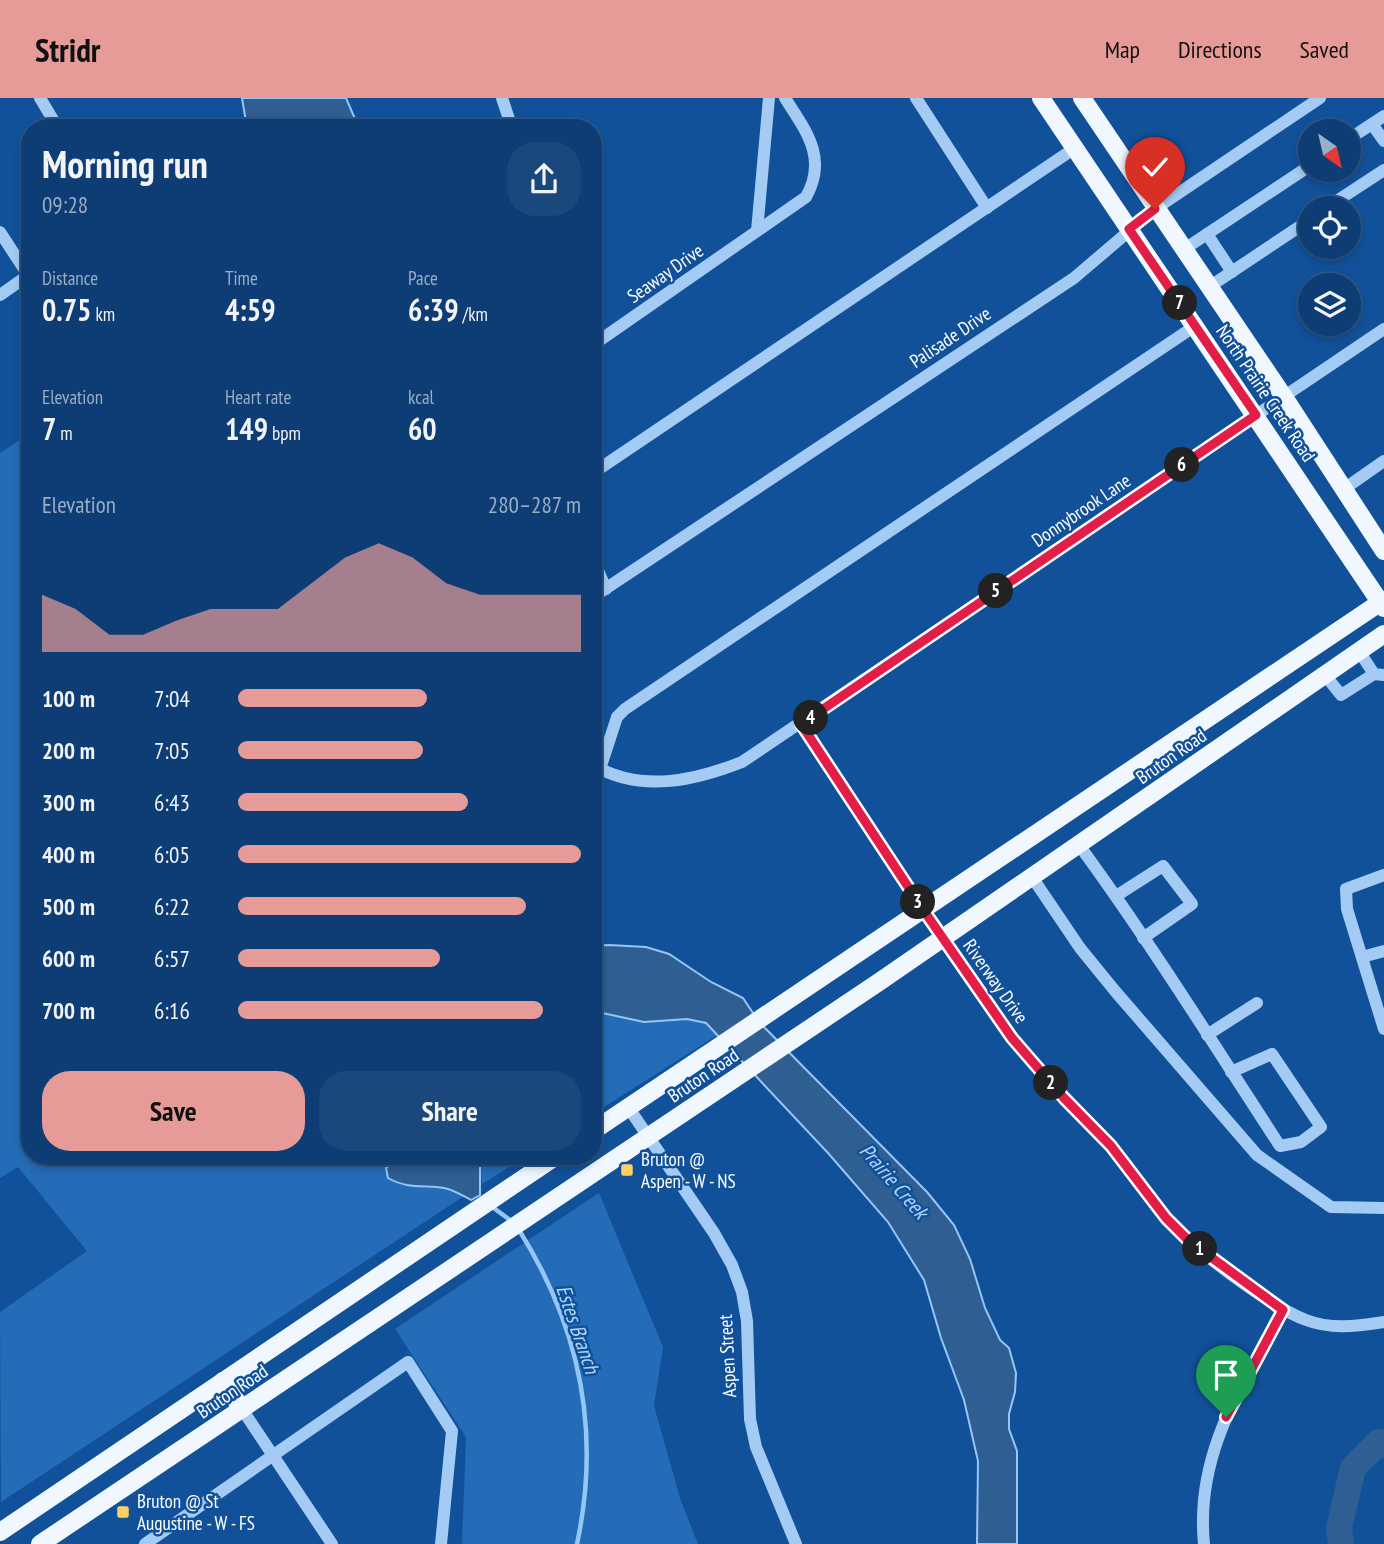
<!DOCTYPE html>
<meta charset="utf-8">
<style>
body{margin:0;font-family:"PT Sans Narrow",sans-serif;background:#1b487c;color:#f1f3f6;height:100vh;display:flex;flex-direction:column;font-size:26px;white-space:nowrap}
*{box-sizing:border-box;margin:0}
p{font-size:23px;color:#9aaec5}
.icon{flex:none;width:38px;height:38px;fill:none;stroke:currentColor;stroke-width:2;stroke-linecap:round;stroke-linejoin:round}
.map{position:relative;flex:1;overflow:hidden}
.sheet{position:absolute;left:21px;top:21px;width:581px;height:1046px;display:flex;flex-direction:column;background:#0d3d74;border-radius:28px;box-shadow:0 4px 10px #0003,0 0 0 2px #2d5686}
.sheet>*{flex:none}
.needle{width:46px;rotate:146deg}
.buttons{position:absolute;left:1298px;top:21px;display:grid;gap:14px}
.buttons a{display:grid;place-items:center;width:63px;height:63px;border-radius:50%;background:#0d3d74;box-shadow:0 4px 10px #0003,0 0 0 2px #2d5686;font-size:35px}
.pin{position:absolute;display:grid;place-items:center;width:60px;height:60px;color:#fff;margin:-72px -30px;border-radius:50% 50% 50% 0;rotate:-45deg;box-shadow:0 0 7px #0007}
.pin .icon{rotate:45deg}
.km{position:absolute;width:35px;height:35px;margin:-18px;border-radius:50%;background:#222;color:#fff;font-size:19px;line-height:35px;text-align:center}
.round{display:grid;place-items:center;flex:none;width:74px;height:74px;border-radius:28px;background:#1b487c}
.headline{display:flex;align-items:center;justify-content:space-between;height:119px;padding:0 21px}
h1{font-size:38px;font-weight:700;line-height:52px}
.figures{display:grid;grid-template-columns:repeat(3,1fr);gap:10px;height:119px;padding:7px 21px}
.figures div{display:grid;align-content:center}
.figures b{font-size:30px;font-weight:700}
.figures small{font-size:19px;font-weight:400}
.figures p{font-size:19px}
.chart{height:196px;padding:14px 21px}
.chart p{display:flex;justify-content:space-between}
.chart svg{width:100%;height:126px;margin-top:7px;fill:#e69b98;opacity:.7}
.action{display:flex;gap:14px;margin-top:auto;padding:14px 21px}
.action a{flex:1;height:80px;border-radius:28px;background:#e69b98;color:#111;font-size:28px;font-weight:700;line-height:80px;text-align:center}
.action a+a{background:#1b487c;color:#f1f3f6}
ul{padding:0 21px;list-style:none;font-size:23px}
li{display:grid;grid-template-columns:112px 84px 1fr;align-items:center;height:52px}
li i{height:18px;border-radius:9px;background:#e69b98}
header{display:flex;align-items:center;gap:42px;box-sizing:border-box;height:98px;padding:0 35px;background:#e69b98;color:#111}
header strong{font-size:33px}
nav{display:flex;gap:38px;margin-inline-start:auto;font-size:24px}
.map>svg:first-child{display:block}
.green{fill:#246cb8}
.water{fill:#2f5e93;stroke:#96c6f7;stroke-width:2}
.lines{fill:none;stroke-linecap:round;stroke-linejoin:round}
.stream{stroke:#96c6f7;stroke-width:4.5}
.river{stroke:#2f5e93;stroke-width:26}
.minor{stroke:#a4cbf4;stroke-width:12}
.major{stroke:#f1f7ff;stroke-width:18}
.route-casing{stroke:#fff;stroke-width:14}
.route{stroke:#e11d48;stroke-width:9}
.poi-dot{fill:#ffce67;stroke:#11519a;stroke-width:2.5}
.labels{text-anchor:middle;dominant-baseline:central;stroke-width:5;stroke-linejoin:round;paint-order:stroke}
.street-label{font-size:19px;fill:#fff;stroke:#11519a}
.poi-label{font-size:19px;fill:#fff;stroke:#11519a;text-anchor:start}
.water-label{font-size:21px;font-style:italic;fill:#b0d5fb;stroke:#11519a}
</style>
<header>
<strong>Stridr</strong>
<nav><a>Map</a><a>Directions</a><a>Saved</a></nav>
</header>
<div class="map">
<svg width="1384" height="1446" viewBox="0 0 1384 1446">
<rect width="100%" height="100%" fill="#11519a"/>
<!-- green -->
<g class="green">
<polygon points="30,335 30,1059 398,1059 386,1070 425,1090 442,1090 464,1098 1,1404 0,1214 87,1153 18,1069 0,1080 0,355"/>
<polygon points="593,913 644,924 687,921 706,925 719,936 593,1016"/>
<polygon points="480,1059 525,1059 482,1086"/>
<polygon points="599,1095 663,1249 654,1308 681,1403 698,1446 462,1446 466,1339 395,1231"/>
</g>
<!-- water -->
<g class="water">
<polygon points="242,0 346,0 359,30 247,30"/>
<polygon points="609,847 646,849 669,856 711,884 743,900 759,924 927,1094 954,1127 970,1161 985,1210 1000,1242 1009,1250 1016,1275 1015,1294 1009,1316 1009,1331 1017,1353 1017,1446 977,1446 978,1363 964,1302 941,1240 924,1182 888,1124 828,1055 706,925 687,921 644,924 593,913 593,848"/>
<path d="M 398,1059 L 480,1059 L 480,1097 L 471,1102 C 462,1097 454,1092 444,1090 C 424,1087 407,1091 388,1080 L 386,1070 Z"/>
</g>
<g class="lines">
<!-- stream -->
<g class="stream">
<polyline points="491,1108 514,1125"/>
<path d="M 519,1132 C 580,1229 601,1334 577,1446"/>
</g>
<!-- river -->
<polyline class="river" points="1341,1446 1339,1430 1353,1370 1379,1344 1384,1347"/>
<!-- minor -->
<g class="minor">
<polyline points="40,0 58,30"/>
<polyline points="502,0 512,30"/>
<polyline points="916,0 987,110"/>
<polyline points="1372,26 1384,43"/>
<polyline points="1349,41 1384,18"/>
<polyline points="1326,110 1384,72"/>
<polyline points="757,133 769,0"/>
<polyline points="0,134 28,177"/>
<polyline points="1207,136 1232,174"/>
<polyline points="1183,152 1311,67"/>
<polyline points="1209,189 1311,121"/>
<polyline points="0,197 30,176"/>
<path d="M 593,247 L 806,99 C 828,60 806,33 785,0"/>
<polyline points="593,375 1075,50"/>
<polyline points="1344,391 1384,363"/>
<polyline points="593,461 606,491"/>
<polyline points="593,499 1074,180 1155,111 1320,0"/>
<polyline points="1359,553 1374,576 1384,577"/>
<polyline points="1325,577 1341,597 1374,576"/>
<path d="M 801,626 C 870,731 937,838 1011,938 C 1040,978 1078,1011 1111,1048 C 1131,1070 1146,1096 1165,1119 C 1190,1149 1271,1209 1306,1222 C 1332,1232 1357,1228 1384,1224"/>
<path d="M 593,667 C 641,695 694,683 742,664 L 1384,231"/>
<polyline points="600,671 617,619 625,611 1195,228"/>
<path d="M 1079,747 C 1150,844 1214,947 1280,1048 L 1301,1044 L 1321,1029 L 1272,956 L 1231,974"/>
<polyline points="1384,777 1346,791 1347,811 1384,931"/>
<polyline points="1032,779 1080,850 1115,893 1257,1057 1331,1109 1384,1110"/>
<polyline points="1116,798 1163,768 1192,806 1143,840"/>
<polyline points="1362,859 1384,853"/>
<polyline points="1207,937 1257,905"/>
<polyline points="628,1009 714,1135 732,1167 742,1194 747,1223 750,1321 756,1349 796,1446"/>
<polyline points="242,1311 332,1446"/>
<polyline points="145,1446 408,1264 452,1333 441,1446"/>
<path d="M 1204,1446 C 1195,1355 1242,1288 1283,1212"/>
</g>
<!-- major -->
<g class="major">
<polyline points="1041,0 1384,510"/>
<polyline points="1082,0 1284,299 1384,453"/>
<polyline points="593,1033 1384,502"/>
<polyline points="223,1283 242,1311"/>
<polyline points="0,1434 555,1059"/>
<polyline points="40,1446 879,884 1384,536"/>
</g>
</g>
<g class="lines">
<!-- route casing -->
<g class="route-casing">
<polyline id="route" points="1155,111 1129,131 1256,317 801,626 922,810 1012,940 1064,1000 1111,1048 1166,1120 1189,1143 1283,1212 1226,1319"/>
</g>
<!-- route -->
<use href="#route" class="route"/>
</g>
<!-- markers -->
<g class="poi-dot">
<rect x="620" y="1065" width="14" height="14" rx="3.5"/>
<rect x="116" y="1407" width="14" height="14" rx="3.5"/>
</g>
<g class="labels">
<!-- street labels -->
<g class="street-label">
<text transform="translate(665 175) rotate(-35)">Seaway Drive</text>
<text transform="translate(950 239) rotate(-34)">Palisade Drive</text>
<text transform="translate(1266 295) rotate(56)">North Prairie Creek Road</text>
<text transform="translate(1081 412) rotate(-34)">Donnybrook Lane</text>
<text transform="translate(1171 658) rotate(-35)">Bruton Road</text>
<text transform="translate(996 883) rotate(55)">Riverway Drive</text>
<text transform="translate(703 977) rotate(-34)">Bruton Road</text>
<text transform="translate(727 1258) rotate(-93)">Aspen Street</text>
<text transform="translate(232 1293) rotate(-34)">Bruton Road</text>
</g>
<!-- poi labels -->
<g class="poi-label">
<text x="641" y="1061">Bruton @<tspan x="641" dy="22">Aspen - W - NS</tspan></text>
<text x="137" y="1403">Bruton @ St<tspan x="137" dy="22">Augustine - W - FS</tspan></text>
</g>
<!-- water labels -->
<g class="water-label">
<text transform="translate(894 1083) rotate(49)">Prairie Creek</text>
<text transform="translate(578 1231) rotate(71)">Estes Branch</text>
</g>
</g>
</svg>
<div class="buttons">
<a><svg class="needle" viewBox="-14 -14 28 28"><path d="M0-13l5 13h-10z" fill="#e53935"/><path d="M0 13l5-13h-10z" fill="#9aaec5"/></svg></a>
<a><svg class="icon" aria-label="locate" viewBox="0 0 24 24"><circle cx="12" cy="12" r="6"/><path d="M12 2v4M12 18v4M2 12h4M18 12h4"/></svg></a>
<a><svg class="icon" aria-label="layers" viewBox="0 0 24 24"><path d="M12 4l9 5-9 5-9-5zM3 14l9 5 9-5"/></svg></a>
</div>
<div class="pin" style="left:1226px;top:1319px;background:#1e9e55"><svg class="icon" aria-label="arrive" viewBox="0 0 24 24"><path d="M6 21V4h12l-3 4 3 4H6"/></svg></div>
<div class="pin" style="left:1155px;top:111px;background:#d93025"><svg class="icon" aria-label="check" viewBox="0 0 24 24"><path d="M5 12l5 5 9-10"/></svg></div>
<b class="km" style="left:1200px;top:1151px">1</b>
<b class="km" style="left:1051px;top:985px">2</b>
<b class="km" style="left:918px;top:804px">3</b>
<b class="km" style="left:811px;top:620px">4</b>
<b class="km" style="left:996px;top:493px">5</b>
<b class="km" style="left:1182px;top:367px">6</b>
<b class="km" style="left:1180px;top:205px">7</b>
<section class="sheet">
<div class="headline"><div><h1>Morning run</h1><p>09:28</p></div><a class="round"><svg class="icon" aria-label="share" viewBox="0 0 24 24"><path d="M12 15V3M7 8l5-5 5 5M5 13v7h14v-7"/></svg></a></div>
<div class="figures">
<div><p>Distance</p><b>0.75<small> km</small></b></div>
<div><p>Time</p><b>4:59</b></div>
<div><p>Pace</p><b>6:39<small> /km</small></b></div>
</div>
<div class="figures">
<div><p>Elevation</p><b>7<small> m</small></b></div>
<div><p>Heart rate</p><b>149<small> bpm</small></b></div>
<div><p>kcal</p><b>60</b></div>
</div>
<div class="chart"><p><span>Elevation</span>280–287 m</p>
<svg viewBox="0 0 160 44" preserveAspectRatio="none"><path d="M0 44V24L10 29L20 38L30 38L40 33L50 29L60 29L70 29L80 20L90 11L100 6L110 11L120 20L130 24L140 24L150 24L160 24V44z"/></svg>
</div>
<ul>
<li><b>100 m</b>7:04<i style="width:55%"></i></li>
<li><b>200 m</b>7:05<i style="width:54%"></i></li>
<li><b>300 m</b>6:43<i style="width:67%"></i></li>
<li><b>400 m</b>6:05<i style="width:100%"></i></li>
<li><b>500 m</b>6:22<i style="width:84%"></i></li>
<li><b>600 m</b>6:57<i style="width:59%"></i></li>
<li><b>700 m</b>6:16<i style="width:89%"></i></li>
</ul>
<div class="action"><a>Save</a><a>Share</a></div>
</section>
</div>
